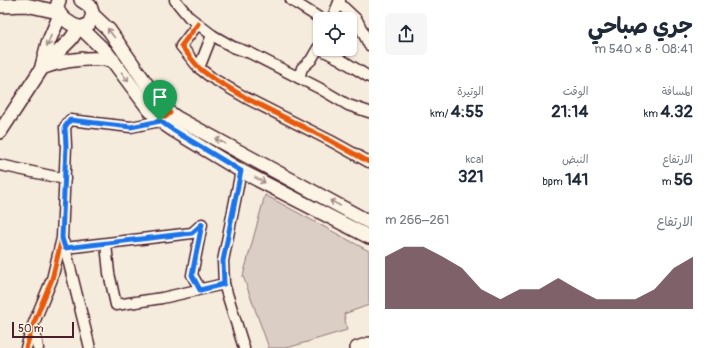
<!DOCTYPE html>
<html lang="ar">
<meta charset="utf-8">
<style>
body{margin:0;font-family:Pangolin,"Playpen Sans Arabic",sans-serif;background:#f6f6f7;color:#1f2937;direction:rtl;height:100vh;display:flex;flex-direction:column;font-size:15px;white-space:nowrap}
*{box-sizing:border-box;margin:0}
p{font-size:13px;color:#747a83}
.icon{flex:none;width:22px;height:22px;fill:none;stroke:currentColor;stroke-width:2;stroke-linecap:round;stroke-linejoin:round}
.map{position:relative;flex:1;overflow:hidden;direction:ltr}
.details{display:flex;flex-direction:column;background:#fff;width:340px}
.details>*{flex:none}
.buttons{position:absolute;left:313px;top:12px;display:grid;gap:8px}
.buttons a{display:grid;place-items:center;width:44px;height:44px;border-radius:6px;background:#fff;box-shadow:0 1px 3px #0004;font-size:20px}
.scale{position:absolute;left:12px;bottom:10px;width:62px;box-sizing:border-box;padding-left:4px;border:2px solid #4a1f2b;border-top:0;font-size:11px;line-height:14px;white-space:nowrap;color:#4a1f2b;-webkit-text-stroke:3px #fcf5e5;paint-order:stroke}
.pin{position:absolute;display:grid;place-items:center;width:34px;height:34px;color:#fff;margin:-41px -17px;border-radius:50% 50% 50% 0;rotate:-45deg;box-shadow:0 0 4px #0007}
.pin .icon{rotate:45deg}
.round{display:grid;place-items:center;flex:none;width:42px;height:42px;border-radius:6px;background:#f6f6f7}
.head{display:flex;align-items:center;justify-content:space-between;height:68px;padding:0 16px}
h1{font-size:22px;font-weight:700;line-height:30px}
.metrics{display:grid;grid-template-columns:repeat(3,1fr);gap:6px;height:68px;padding:4px 16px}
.metrics div{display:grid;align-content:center}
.metrics b{font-size:17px;font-weight:700}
.metrics small{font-size:11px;font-weight:400}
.metrics p{font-size:11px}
.chart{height:112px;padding:8px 16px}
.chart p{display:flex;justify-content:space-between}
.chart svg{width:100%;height:72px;margin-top:4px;fill:#4a1f2b;opacity:.7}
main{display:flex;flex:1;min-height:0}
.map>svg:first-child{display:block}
.green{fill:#dbcec4;stroke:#927678}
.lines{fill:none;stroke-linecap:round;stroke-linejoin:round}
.minor-casing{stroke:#4a1f2b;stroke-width:13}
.major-casing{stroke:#4a1f2b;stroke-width:16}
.minor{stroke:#fcf5e5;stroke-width:10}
.major{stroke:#fcf5e5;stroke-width:13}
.cycleway-casing{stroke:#fcf5e5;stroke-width:8}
.cycleway{stroke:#e8590c;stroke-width:5}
.oneway{stroke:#a38a88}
.route-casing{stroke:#fff;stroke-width:8}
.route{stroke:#1a73e8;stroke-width:5}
</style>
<main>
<section class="details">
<div class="head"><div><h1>جري صباحي</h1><p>08:41 · 8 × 540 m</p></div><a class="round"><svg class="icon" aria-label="share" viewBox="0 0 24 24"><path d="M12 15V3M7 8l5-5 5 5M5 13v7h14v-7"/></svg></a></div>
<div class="metrics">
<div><p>المسافة</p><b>4.32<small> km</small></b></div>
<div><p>الوقت</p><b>21:14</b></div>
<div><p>الوتيرة</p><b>4:55<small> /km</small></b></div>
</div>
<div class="metrics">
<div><p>الارتفاع</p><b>56<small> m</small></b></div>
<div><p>النبض</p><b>141<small> bpm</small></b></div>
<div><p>kcal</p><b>321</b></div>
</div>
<div class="chart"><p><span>الارتفاع</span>261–266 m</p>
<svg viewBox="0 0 160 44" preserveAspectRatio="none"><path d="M0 44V12L10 6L20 6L30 12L40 19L50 32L60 38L70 32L80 32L90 25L100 32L110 38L120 38L130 38L140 32L150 19L160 12V44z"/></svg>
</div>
</section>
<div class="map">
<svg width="369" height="348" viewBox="0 0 369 348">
<rect width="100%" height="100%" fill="#f5ecde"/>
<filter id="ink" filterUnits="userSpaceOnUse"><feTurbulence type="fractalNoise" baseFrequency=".025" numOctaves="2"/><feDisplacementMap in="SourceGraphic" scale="8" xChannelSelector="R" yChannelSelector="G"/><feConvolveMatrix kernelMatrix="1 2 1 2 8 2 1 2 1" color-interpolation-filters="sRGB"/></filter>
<g filter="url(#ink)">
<!-- green -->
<polygon class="green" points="265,195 369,251 369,305 344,314 347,330 287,348 269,348 243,276"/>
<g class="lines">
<!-- minor casing -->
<g class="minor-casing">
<g id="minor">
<polyline points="175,0 189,17 212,35 233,47 250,53 319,88 348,105 369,112"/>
<polyline points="291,0 321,19"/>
<polyline points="339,3 357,20 369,45"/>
<polyline points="332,19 340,0"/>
<polyline points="198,24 181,46 199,68 212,78 248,99 331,141 369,162"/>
<polyline points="320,49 340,59 369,77"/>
<polyline points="199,68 212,35"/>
<polyline points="299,78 302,68 311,60 318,48 320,49"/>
<polyline points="0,165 65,179"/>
<polyline points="241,171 223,261 224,284 244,348"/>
<polyline points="64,243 90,348"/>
<polyline points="106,244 109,273 116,305 162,298 224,284"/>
<polyline points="65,248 192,233 202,224 192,275 200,289"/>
<polyline points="34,327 38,348"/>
<polyline points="26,348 33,325 52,279 62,238 66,146 65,127 70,120 131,127 160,121 164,118"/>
</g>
</g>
<!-- major casing -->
<g class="major-casing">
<g id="major">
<path d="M 59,0 L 57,7 C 59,17 70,25 81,28 L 89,24 L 93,15 L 90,6 L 81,0"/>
<polyline points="0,6 26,5 58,12"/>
<polyline points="93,15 109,30 163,108 177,118 369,222"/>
<polyline points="81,28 107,53 148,108 160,121 173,130 241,171 369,237"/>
<polyline points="42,66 48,43 60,15"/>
<path d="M 44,67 C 67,59 88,57 113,60"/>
<polyline points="0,132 42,68 71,39 79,27"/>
<polyline points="357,348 369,344"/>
</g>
</g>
<!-- minor -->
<use href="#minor" class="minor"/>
<!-- major -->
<use href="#major" class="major"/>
<!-- cycleway casing -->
<g class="cycleway-casing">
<g id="cycleway">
<polyline points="198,24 181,46 199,68 212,78 248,99 331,141 369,162"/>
<polyline points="26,348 33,325 52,279 62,238 66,146 65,127 70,120 131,127 160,121 170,113"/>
</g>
</g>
<!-- cycleway -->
<use href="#cycleway" class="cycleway"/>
</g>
<!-- one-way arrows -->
<defs><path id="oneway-shaft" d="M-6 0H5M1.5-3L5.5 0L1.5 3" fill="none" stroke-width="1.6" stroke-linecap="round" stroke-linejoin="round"/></defs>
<g class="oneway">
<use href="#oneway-shaft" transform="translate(111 33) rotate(-127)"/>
<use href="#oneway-shaft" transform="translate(49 41) rotate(110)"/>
<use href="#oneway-shaft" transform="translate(125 77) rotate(54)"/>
<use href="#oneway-shaft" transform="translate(220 141) rotate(-152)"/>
<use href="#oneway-shaft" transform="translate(260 180) rotate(27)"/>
<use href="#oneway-shaft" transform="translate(335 203) rotate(-152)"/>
</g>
</g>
<g class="lines" filter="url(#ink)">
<!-- route casing -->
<g class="route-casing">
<polygon id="route" points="70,120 131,127 160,121 173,130 241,171 223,261 224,284 200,290 192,275 202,224 192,233 65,248 62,238 66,146 65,127"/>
</g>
<!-- route -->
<use href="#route" class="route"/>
</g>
</svg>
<div class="buttons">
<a><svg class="icon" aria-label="locate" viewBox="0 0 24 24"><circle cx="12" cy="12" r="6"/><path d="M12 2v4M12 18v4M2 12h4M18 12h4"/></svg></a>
</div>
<div class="scale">50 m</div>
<div class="pin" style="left:160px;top:121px;background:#1e9e55"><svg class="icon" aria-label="arrive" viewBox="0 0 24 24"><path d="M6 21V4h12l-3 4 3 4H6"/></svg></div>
</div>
</main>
